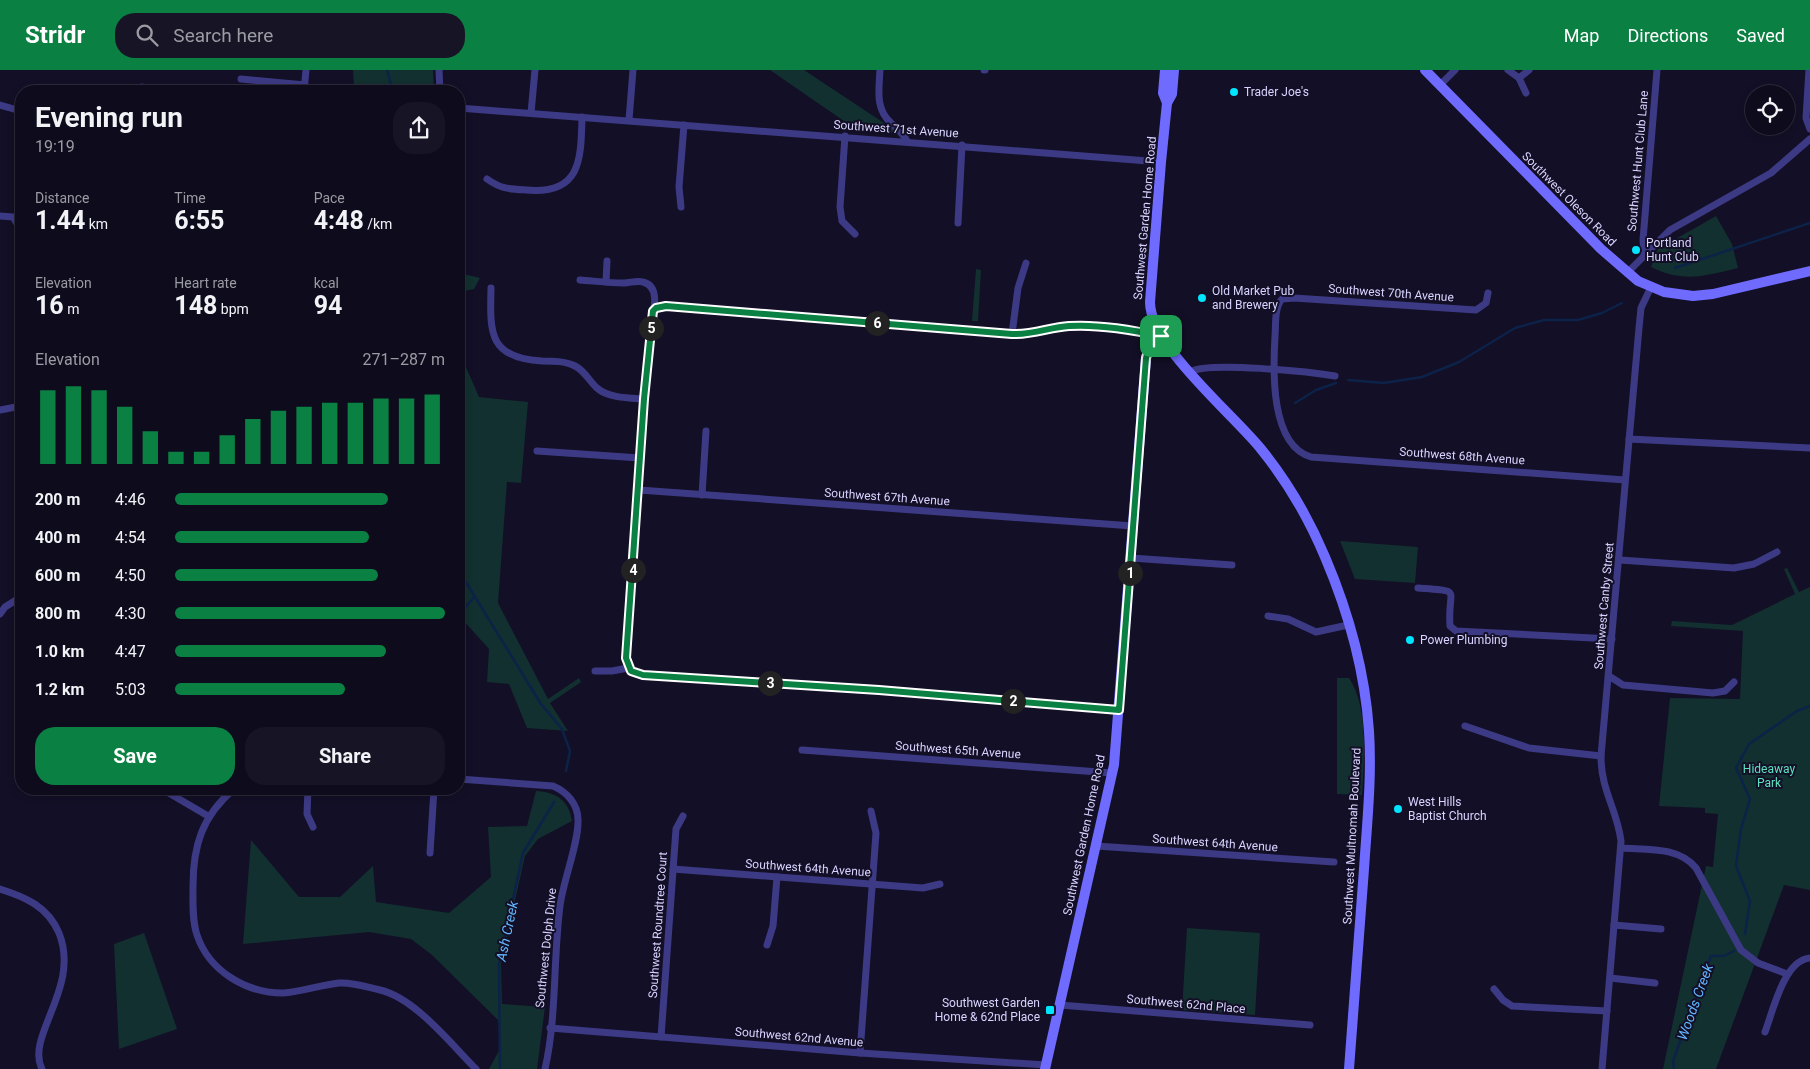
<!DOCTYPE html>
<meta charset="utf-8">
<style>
body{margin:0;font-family:Roboto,sans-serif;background:#171425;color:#f1f3f6;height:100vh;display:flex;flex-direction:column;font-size:19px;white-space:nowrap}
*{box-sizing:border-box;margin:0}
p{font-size:16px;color:#9b9ba3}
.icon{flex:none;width:28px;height:28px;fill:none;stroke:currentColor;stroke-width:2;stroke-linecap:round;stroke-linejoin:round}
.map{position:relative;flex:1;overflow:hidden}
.panel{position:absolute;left:15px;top:15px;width:450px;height:710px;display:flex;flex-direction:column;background:#0e0b1c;border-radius:20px;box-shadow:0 2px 8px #0003,0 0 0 1px #2e2b3b}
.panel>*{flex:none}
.tools{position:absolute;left:1745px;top:15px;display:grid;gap:10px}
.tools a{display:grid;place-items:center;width:50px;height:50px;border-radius:50%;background:#0e0b1c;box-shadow:0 2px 8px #0003,0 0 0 1px #2e2b3b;font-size:25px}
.pin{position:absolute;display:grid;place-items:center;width:42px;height:42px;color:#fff;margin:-21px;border-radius:10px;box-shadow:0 2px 8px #0006}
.km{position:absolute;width:25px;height:25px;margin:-12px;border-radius:50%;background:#222;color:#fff;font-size:14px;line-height:25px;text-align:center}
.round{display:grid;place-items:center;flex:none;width:52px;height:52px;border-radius:20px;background:#171425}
.summary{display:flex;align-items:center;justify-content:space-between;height:85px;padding:0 20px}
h1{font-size:28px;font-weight:700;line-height:38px}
.figures{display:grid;grid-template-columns:repeat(3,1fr);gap:8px;height:85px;padding:5px 20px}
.figures div{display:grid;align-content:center}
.figures b{font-size:25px;font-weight:700}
.figures small{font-size:14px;font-weight:400}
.figures p{font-size:14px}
.chart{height:140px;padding:10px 20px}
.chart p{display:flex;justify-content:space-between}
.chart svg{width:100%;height:90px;margin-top:5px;stroke:#0b8043;stroke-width:6}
.primary-button{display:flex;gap:10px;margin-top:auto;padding:10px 20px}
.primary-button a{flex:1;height:58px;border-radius:20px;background:#0b8043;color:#fff;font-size:20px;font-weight:700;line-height:58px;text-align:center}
.primary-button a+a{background:#171425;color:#f1f3f6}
ul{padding:0 20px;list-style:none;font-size:16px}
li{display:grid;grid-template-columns:80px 60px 1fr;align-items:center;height:38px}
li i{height:12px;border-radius:6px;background:#0b8043}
header{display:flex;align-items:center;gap:30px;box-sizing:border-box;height:70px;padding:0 25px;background:#0b8043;color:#fff}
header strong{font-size:24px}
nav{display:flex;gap:28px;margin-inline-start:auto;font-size:18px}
.search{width:350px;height:45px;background:#171425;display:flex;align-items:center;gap:12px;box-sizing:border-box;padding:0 18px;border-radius:20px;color:#9b9ba3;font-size:19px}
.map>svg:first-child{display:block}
.green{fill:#12302f}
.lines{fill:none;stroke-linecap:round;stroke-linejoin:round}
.stream{stroke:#0c2248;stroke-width:2.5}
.street{stroke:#3d3a85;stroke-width:7}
.secondary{stroke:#6f6bff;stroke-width:10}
.route-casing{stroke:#fff;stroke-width:10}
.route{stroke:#0b8043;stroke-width:6}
.poi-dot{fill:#00e5ff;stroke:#130f26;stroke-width:2}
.labels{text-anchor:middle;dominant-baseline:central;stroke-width:4;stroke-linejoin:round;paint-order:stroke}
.poi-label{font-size:12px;fill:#d9d4ff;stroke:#130f26;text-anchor:start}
.street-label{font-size:12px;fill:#d9d4ff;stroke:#130f26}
.park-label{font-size:12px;fill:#5fe0c0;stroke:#130f26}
.water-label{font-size:14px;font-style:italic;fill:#62b6ff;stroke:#130f26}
</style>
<header>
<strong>Stridr</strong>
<div class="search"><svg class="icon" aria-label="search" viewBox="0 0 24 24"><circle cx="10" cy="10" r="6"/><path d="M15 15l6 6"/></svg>Search here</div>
<nav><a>Map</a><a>Directions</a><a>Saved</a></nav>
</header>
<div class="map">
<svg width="1810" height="999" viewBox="0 0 1810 999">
<rect width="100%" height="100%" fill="#130f26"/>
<!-- green -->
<g class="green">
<polygon points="353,0 433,0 434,21 395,21 354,17"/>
<polygon points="770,0 804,0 899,63 857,60"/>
<path d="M 1716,146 L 1732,174 L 1738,198 C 1704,206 1684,213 1651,197 L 1653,192 L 1651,190 L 1658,179 Z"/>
<polygon points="976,199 981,200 978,251 972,251"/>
<polygon points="459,203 480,208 474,219 459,222"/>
<polygon points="459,281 479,327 528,332 521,413 507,412 498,533 548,629 579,608 581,612 550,633 568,661 527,658 509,614 487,612 489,579 462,549 459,549"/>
<polygon points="1340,471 1418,477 1415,513 1355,509"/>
<polygon points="1787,498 1799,522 1810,517 1810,820 1784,815 1716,999 1663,999 1706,796 1713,797 1718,744 1705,743 1705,738 1659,736 1670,628 1740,629 1743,561 1671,556 1672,551 1732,555 1795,524 1784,499"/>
<path d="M 1337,608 L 1349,608 C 1369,638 1364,690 1362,725 L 1337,724 Z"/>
<path d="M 536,721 C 556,722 569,730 572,751 L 538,769 L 525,786 L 501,893 L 502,934 L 545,937 L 537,999 L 489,999 L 501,977 L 498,950 L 432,885 L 411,869 L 369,862 L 243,874 L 251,770 L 299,827 L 340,827 L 373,796 L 376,832 L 449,843 L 491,807 L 488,757 L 527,756 Z"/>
<polygon points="1187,858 1260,863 1255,945 1182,940"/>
<polygon points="144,863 177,959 119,979 114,874"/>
</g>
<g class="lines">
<!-- stream -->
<g class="stream">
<polyline points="387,0 393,21"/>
<polyline points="1675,198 1810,153"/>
<polyline points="1348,310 1384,313 1422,307 1459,292 1515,258 1544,250 1578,250 1602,243 1622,233"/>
<polyline points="1295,333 1316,320 1336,313"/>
<polyline points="459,501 541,634 562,659 570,681 566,701"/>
<polyline points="459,540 464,539 474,527"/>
<polyline points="1745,864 1750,831 1736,796 1741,759 1750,729 1736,698 1749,674 1797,641 1810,636"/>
<polyline points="500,999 499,894 523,783 554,732"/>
<polyline points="1674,999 1673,991 1711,886 1724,886 1734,881"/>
</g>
<!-- street -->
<g class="street">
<polyline points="439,0 440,21"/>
<path d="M 880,0 C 879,19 875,39 891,53 C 897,59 903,63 907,71"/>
<polyline points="984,0 985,0"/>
<polyline points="1508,0 1519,8 1526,23"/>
<polyline points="1809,0 1806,48 1810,59"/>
<polyline points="1519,8 1529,0"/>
<polyline points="241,9 305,15"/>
<polyline points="1440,15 1455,0"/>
<polyline points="142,21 142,17"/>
<polyline points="304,21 306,0"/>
<polyline points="0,35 21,41"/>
<polyline points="459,38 1161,92"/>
<polyline points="531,43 535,0"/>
<polyline points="629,50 633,0"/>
<polyline points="845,66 840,137 842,151 855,164"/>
<path d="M 487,109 C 501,119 509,119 526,120 C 581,125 581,90 582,47"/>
<polyline points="681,137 679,117 684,55"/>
<polyline points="0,146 13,147 21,160"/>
<polyline points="958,153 962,75"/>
<polyline points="1644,184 1643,170 1657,0"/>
<polyline points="1627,203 1670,160 1771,103 1810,69"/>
<path d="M 580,210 C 594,211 609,213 624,213 C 630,213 637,210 643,212 C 660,216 654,239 652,250 L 644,329 L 626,588 L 628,598"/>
<polyline points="606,212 607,191"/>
<path d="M 491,218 C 490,262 488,288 542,291 C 553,291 565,291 575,296 C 585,301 589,311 597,318 C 608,328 629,328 644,329"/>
<path d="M 1488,223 L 1486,233 L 1476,240 L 1294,228 L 1282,229 C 1274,238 1276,255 1275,266 C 1273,300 1270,375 1311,387 L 1625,410"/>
<path d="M 656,238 L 666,236 L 1012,264 C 1033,265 1050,257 1069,256 C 1099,254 1133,260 1161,266"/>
<polyline points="1012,264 1018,218 1026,193"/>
<path d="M 1190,302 C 1207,291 1311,302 1335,306"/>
<polyline points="0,340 21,336"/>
<polyline points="1629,369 1810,378"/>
<polyline points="537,381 640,388"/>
<polyline points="639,420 1133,456"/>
<polyline points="702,425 706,361"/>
<polyline points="1131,488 1232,495"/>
<polyline points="1620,490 1734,498 1754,494 1777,482"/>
<path d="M 1418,518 C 1465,521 1447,518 1450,556 L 1456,561 L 1612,569"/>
<polyline points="0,544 5,537 21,527"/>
<polyline points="1268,546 1288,549 1316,562 1348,555"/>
<polyline points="628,598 636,604 643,605 879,620 1119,640"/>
<polyline points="595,601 612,601 628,598"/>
<polyline points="1609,606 1623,615 1713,623 1725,621 1734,612"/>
<polyline points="459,616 462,616"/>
<polyline points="1465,656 1529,678 1601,686"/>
<polyline points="802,680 1112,703"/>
<path d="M 459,709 L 553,716 C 567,722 578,734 578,750 C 579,772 563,811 560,836 C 553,890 557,946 545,999"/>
<polyline points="162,719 208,746"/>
<path d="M 234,719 C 202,746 193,776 193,816 C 193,832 192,850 197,865 C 209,901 246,923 283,923 C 301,922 320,915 339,913 C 352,912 367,917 380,920 C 415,928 451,974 476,999"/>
<polyline points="308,719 307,744 313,757"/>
<polyline points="1096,776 1334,792"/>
<path d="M 1621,778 C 1646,780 1678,776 1696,798 L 1741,880 L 1758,893 L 1787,904"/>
<polyline points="430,783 434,719"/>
<polyline points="673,799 923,818 940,814"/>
<path d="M 0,819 C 26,827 48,837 59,863 C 81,918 25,966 42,999"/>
<polyline points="1614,855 1661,859"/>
<polyline points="767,875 773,856 777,807"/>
<polyline points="1610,908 1655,913"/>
<polyline points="1494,919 1503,930 1512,936 1607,941"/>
<polyline points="1060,935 1310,955"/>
<polyline points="550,958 860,983 1046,995"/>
<path d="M 1765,962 C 1773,941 1784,890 1810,888"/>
<polyline points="661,967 676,759 683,746"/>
<polyline points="860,983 876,763 871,741"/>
<path d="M 1602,999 L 1621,771 C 1617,739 1601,721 1601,686 L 1639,258 L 1641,238 L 1651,217"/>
</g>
<!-- secondary -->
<g class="secondary">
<polyline points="1165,0 1163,23 1167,33"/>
<path d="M 1174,0 L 1172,24 L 1167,33 L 1161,92 L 1150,232 C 1150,276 1232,343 1261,379 C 1287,411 1309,449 1325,487 C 1348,541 1365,602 1369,661 C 1372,707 1367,753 1364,799 C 1359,865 1354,932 1349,999"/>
<polyline points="1425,0 1601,179 1638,211 1664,222 1693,226 1713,224 1810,201"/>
<polyline points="1045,999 1114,695 1146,288 1149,278 1161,266"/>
</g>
</g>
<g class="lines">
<!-- route casing -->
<g class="route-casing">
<path id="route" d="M 666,236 L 1012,264 C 1033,265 1050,257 1069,256 C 1099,254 1133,260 1161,266 L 1149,278 L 1146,288 L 1119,640 L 879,620 L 643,605 L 631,601 L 626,588 L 644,329 L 653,241 L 656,238 Z"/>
</g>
<!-- route -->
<use href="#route" class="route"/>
</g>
<!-- markers -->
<g class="poi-dot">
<circle cx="1234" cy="22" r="5"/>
<circle cx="1636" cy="180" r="5"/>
<circle cx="1202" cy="228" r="5"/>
<circle cx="1410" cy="570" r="5"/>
<circle cx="1398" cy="739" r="5"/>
<rect x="1045" y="935" width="10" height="10" rx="2.5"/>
</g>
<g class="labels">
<!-- poi labels -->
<g class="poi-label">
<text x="1244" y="22">Trader Joe's</text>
<text x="1646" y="173">Portland<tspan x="1646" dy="14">Hunt Club</tspan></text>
<text x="1212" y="221">Old Market Pub<tspan x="1212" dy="14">and Brewery</tspan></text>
<text x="1420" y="570">Power Plumbing</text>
<text x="1408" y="732">West Hills<tspan x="1408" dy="14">Baptist Church</tspan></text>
<text x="1040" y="933" text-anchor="end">Southwest Garden<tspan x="1040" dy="14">Home &amp; 62nd Place</tspan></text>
</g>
<!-- street labels -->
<g class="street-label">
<text transform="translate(896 59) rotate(4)">Southwest 71st Avenue</text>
<text transform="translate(1638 91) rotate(-85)">Southwest Hunt Club Lane</text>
<text transform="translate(1569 129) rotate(45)">Southwest Oleson Road</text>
<text transform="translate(1145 148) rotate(-85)">Southwest Garden Home Road</text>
<text transform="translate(1391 223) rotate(4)">Southwest 70th Avenue</text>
<text transform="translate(1462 386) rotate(4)">Southwest 68th Avenue</text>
<text transform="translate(887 427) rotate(4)">Southwest 67th Avenue</text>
<text transform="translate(1604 536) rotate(-85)">Southwest Canby Street</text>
<text transform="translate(958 680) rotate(4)">Southwest 65th Avenue</text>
<text transform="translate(1084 765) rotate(-78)">Southwest Garden Home Road</text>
<text transform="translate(1352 766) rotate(-87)">Southwest Multnomah Boulevard</text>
<text transform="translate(1215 773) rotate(4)">Southwest 64th Avenue</text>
<text transform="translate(808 798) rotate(4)">Southwest 64th Avenue</text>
<text transform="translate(658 855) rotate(-86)">Southwest Roundtree Court</text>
<text transform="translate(546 878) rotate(-84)">Southwest Dolph Drive</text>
<text transform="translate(1186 934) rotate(5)">Southwest 62nd Place</text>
<text transform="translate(799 967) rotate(5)">Southwest 62nd Avenue</text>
</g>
<!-- park labels -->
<g class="park-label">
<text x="1769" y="699">Hideaway<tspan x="1769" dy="14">Park</tspan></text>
</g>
<!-- water labels -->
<g class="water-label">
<text transform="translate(507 861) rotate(-78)">Ash Creek</text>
<text transform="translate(1695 932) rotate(-70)">Woods Creek</text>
</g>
</g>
</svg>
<div class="tools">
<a><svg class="icon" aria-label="locate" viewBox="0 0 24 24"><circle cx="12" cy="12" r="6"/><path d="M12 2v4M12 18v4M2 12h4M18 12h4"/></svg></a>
</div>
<div class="pin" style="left:1161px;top:266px;background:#1e9e55"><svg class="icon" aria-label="arrive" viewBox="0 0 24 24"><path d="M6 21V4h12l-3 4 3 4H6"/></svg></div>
<b class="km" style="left:1130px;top:503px">1</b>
<b class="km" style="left:1013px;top:631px">2</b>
<b class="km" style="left:770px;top:613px">3</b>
<b class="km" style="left:633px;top:500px">4</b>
<b class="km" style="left:651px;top:258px">5</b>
<b class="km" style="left:877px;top:253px">6</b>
<section class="panel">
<div class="summary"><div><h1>Evening run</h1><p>19:19</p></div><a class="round"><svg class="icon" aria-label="share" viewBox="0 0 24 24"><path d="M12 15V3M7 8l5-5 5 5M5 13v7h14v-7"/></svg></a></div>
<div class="figures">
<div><p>Distance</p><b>1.44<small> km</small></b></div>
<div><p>Time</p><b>6:55</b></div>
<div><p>Pace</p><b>4:48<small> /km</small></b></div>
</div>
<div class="figures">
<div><p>Elevation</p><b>16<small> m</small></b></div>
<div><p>Heart rate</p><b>148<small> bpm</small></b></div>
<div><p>kcal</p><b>94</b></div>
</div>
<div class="chart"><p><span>Elevation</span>271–287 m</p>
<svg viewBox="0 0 160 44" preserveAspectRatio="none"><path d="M5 44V8M15 44V6M25 44V8M35 44V16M45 44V28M55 44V38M65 44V38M75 44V30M85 44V22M95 44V18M105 44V16M115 44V14M125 44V14M135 44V12M145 44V12M155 44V10"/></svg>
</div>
<ul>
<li><b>200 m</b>4:46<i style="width:79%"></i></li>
<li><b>400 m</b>4:54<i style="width:72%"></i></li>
<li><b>600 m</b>4:50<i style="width:75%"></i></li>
<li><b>800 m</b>4:30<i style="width:100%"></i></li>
<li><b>1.0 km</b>4:47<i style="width:78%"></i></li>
<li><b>1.2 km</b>5:03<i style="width:63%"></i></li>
</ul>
<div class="primary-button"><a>Save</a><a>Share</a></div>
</section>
</div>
